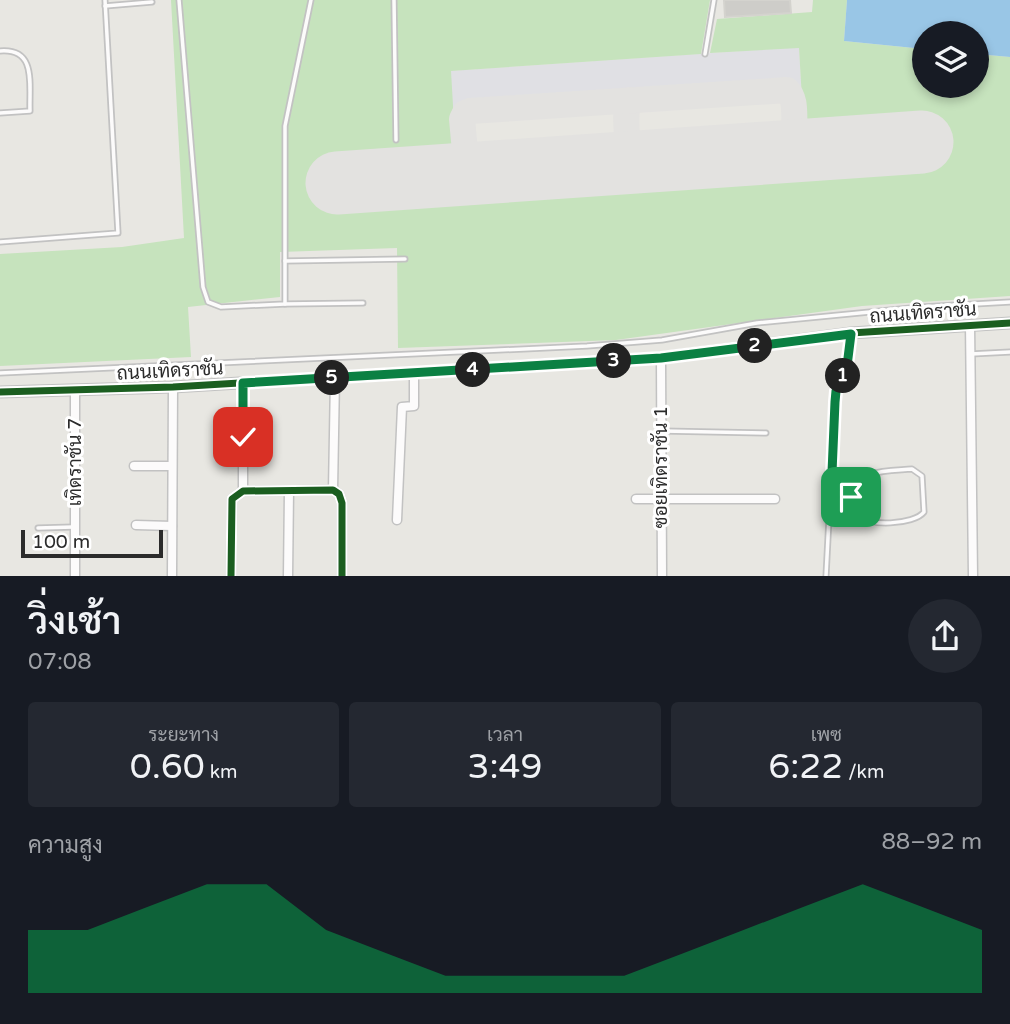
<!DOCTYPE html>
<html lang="th">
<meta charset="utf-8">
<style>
body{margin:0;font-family:"Varela Round",Sarabun,sans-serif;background:#242831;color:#f1f3f6;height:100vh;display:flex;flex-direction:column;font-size:26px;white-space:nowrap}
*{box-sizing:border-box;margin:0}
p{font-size:23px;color:#9ea1a6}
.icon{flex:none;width:38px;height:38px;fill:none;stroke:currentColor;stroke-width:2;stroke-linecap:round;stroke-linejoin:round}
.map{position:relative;height:576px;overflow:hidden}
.panel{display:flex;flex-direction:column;background:#171b24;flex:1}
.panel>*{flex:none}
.tools{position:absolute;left:912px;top:21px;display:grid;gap:14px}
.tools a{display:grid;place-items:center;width:77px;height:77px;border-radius:50%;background:#171b24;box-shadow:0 4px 10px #0003;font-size:35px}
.scale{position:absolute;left:21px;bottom:18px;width:142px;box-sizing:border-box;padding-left:7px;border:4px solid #2b2b2b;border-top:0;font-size:19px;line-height:24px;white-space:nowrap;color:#2b2b2b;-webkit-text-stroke:5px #fff;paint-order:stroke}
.pin{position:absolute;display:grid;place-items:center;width:60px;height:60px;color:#fff;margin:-30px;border-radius:14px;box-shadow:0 4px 10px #0006}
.km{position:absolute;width:35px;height:35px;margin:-18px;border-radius:50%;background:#222;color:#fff;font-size:19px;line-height:35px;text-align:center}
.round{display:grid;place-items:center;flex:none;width:74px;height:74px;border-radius:37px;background:#242831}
.summary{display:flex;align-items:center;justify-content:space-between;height:119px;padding:0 28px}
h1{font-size:38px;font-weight:600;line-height:52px}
.stats{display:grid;grid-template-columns:repeat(3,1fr);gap:10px;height:119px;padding:7px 28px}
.stats div{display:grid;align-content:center;border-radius:7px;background:#242831;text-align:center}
.stats b{font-size:35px;font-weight:600}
.stats small{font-size:19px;font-weight:400}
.stats p{font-size:19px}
.chart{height:196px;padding:14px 28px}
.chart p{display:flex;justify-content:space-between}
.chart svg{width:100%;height:126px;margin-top:7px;fill:#0b8043;opacity:.7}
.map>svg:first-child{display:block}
.airport{fill:#e0e0e4}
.green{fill:#c6e3bd}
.water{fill:#99c6e6}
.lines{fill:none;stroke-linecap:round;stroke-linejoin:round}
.taxiway{stroke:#e3e2e0;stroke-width:26}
.runway{stroke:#e3e2e0;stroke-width:63}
.building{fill:#cecdc9;stroke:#d4d3ce;stroke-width:2}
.service-casing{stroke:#c2c2c2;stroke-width:7}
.minor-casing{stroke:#c2c2c2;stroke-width:11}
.tertiary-casing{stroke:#c2c2c2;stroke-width:13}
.service{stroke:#fcfbfb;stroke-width:3.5}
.minor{stroke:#fcfbfb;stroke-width:8}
.tertiary{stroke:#fcfbfb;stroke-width:10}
.cycleway-casing{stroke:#fff;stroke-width:11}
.cycleway{stroke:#1b5e20;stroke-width:7}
.route-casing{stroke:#fff;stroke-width:14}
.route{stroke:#0b8043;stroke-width:9}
.labels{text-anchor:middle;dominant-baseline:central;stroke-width:6;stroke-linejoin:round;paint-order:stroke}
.street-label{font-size:19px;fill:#2b2b2b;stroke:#fff}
</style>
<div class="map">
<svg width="1010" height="576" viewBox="0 0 1010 576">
<rect width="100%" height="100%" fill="#e8e7e2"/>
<!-- airport -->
<polygon class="airport" points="799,47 804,133 786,134 784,96 634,107 636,145 617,146 615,110 475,120 477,156 456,157 450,71"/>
<!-- green -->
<polygon class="green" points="171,0 710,0 701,54 451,71 456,157 331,166 333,200 930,158 928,124 804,133 799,48 710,53 717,19 812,12 813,0 847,0 844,41 924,49 924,86 976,86 977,54 1010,57 1010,296 862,306 616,340 398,348 397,248 280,252 280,297 188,307 191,357 0,366 0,254 122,247 184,238"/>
<!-- water -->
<polygon class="water" points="847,0 1010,0 1010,57 977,54 976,33 924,33 924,49 844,41"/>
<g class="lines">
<!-- taxiway -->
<g class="taxiway">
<path d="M 622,162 C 634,143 620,120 630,100"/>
<path d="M 456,174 L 466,162 L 462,119 L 465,113 L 470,111 L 787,90 C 802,105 786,133 804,149"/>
</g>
<!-- runway -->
<polyline class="runway" points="337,183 922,142"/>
</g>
<!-- building -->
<polygon class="building" points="724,0 790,0 791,13 725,17"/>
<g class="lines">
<!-- service casing -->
<g class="service-casing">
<g id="service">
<polyline points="179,0 203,287 208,302 221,307 285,304 285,126 311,0"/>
<polyline points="394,0 396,140"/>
<polyline points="105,6 152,2"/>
<path d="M 0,51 C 37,48 29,84 30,111 L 0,113"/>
<polyline points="705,54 714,0"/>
<polyline points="0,242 118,233 105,0"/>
<polyline points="285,261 405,259"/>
<polyline points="285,304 363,303"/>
<polyline points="971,354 1010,352"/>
<polyline points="0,373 587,346 662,340 757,323 921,307 1010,302"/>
<polyline points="663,431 766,433"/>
<path d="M 831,496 L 851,497 L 856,515 C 867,527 914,525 924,512 L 922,476 L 912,469 C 887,471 858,468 851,497"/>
<polyline points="38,528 73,527"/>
<polyline points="826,576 835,403 836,391 847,366 851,336"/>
</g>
</g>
<!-- minor casing -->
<g class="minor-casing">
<g id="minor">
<polyline points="970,325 973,576"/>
<polyline points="661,358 662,576"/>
<polyline points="243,383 243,491"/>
<polyline points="134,466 172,466"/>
<polyline points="333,490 335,378"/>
<polyline points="636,499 775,499"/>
<polyline points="397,520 402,407 414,406 414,373"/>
<polyline points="136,525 172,526"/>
<polyline points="75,576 75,391"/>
<polyline points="172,576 173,387"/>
<polyline points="231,576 232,499 243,491 333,490 339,494 342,503 342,576"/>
<polyline points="288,576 289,491"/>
</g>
</g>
<!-- tertiary casing -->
<g class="tertiary-casing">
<polyline id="tertiary" points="0,392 173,387 661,358 851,333 1010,323"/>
</g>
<!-- service -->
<use href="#service" class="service"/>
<!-- minor -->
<use href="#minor" class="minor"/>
<!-- tertiary -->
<use href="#tertiary" class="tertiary"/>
<!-- cycleway casing -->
<g class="cycleway-casing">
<g id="cycleway">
<polyline points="0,392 173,387 661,358 851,333 1010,323"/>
<polyline points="231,576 232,499 243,491 333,490 339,494 342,503 342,576"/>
</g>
</g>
<!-- cycleway -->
<use href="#cycleway" class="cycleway"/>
</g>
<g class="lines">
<!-- route casing -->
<g class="route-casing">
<polyline id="route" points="243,437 243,383 661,358 851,334 847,366 836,391 835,402 831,496 851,497"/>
</g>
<!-- route -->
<use href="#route" class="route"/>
</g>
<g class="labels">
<!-- street labels -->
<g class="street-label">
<text transform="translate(923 313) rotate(-4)">ถนนเทิดราชัน</text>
<text transform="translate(170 371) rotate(-3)">ถนนเทิดราชัน</text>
<text transform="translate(75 462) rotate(-90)">เทิดราชัน 7</text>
<text transform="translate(661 467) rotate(-90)">ซอยเทิดราชัน 1</text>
</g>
</g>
</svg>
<div class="tools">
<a><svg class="icon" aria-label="layers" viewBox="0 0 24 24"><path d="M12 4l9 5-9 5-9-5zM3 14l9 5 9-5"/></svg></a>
</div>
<div class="scale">100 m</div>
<div class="pin" style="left:851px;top:497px;background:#1e9e55"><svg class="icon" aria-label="arrive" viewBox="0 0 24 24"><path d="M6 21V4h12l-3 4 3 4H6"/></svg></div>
<div class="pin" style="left:243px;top:437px;background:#d93025"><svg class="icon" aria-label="check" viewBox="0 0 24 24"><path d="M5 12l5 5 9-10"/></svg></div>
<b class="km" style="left:843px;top:376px">1</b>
<b class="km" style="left:755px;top:346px">2</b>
<b class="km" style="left:614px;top:361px">3</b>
<b class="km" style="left:473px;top:370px">4</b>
<b class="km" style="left:332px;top:378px">5</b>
</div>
<section class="panel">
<div class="summary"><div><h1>วิ่งเช้า</h1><p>07:08</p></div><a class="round"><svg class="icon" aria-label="share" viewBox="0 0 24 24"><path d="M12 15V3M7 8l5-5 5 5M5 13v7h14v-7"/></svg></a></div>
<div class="stats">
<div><p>ระยะทาง</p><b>0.60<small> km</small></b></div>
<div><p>เวลา</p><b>3:49</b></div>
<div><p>เพซ</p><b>6:22<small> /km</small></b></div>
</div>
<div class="chart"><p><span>ความสูง</span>88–92 m</p>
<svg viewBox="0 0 160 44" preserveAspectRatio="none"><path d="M0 44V22L10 22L20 14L30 6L40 6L50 22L60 30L70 38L80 38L90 38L100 38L110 30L120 22L130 14L140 6L150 14L160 22V44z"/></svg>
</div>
</section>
